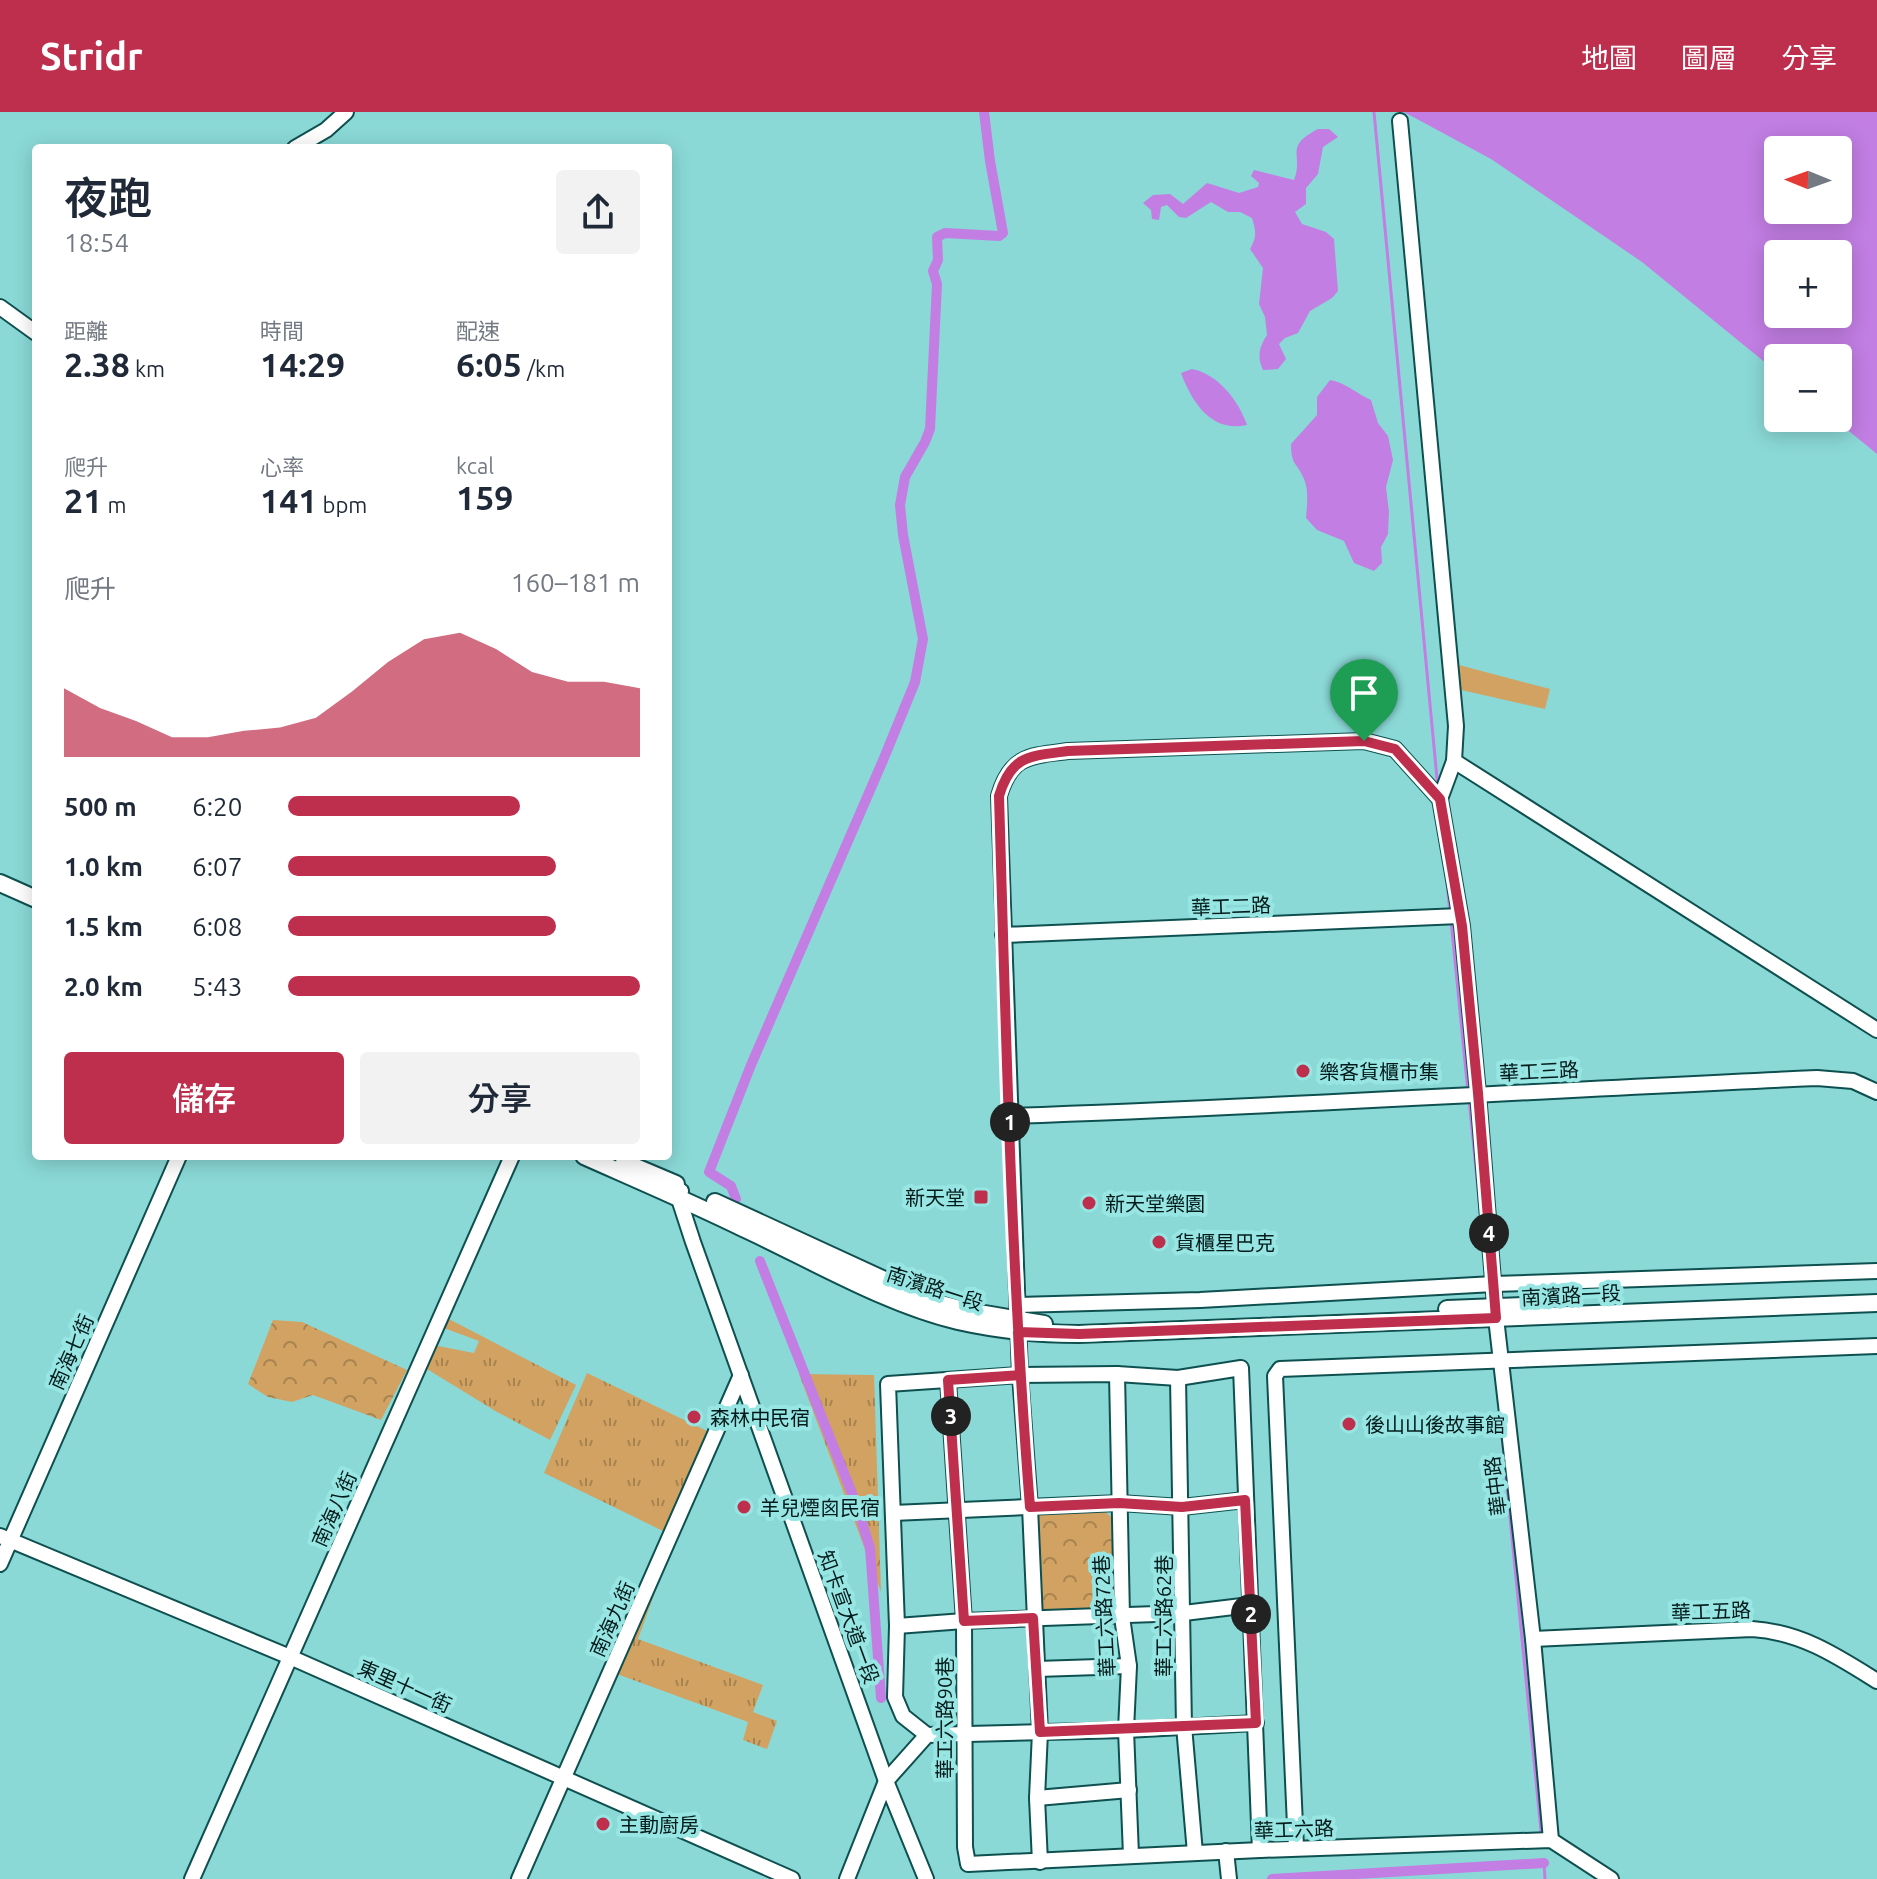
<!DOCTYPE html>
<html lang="zh-TW">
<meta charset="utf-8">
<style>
body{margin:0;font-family:Ubuntu,"Noto Sans TC",sans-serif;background:#f2f2f3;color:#1f2937;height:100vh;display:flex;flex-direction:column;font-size:30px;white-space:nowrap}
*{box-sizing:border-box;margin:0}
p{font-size:26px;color:#747a83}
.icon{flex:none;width:44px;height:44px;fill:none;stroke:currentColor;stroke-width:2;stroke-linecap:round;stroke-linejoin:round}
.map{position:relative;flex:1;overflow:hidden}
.panel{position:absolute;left:32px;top:32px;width:640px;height:1016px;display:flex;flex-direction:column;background:#fff;border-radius:8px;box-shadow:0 4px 20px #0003}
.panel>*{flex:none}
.needle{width:52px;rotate:271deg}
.fabs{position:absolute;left:1764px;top:24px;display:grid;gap:16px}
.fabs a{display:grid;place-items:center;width:88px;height:88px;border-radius:8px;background:#fff;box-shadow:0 4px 20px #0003;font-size:40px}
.pin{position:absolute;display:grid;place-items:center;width:68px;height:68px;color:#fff;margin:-82px -34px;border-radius:50% 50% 50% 0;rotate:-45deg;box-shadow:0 0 8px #0007}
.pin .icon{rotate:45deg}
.km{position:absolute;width:40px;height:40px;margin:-20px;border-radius:50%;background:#222;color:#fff;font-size:22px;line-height:40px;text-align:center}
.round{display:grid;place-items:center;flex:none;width:84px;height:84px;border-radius:8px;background:#f2f2f3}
.summary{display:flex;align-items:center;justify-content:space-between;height:136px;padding:0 32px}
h1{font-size:44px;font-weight:600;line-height:60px}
.metrics{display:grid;grid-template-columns:repeat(3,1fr);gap:12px;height:136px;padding:8px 32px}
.metrics div{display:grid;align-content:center}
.metrics b{font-size:34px;font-weight:600}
.metrics small{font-size:22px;font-weight:400}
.metrics p{font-size:22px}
.chart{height:224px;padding:16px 32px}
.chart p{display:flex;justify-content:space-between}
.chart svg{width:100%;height:144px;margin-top:8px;fill:#be2e4d;opacity:.7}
.cta{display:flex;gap:16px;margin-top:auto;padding:16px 32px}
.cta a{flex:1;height:92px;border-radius:8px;background:#be2e4d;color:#fff;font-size:32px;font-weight:600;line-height:92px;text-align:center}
.cta a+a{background:#f2f2f3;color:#1f2937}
ul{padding:0 32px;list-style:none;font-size:26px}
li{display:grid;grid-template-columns:128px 96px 1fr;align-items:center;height:60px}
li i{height:20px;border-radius:10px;background:#be2e4d}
header{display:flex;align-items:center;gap:48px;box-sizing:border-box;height:112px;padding:0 40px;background:#be2e4d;color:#fff}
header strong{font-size:38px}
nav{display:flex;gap:44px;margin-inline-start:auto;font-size:28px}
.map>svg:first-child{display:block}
.grass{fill:url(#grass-tufts)}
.park{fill:url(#park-crowns)}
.garden{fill:#d1a262}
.water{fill:#c27ee3;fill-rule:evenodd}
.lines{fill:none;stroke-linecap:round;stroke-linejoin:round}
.stream{stroke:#c27ee3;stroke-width:3}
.canal{stroke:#c27ee3;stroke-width:10}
.minor-casing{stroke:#0e504f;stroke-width:18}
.major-casing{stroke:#0e504f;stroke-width:20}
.minor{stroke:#fff;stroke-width:14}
.major{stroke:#fff;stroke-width:16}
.route-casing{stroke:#fff;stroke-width:16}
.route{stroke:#be2e4d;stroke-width:10}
.poi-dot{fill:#be2e4d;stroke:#97e6e4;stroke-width:3}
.labels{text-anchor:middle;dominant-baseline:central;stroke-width:8;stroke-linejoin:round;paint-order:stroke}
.street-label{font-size:20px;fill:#021a19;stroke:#97e6e4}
.poi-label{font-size:20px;fill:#021a19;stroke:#97e6e4;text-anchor:start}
</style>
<header>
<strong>Stridr</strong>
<nav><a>地圖</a><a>圖層</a><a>分享</a></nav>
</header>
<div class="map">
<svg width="1877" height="1767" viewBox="0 0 1877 1767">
<defs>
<pattern id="grass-tufts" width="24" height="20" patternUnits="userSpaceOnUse" patternTransform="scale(2)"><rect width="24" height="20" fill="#d1a262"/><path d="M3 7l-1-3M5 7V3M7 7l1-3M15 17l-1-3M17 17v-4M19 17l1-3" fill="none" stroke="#a78350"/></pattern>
<pattern id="park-crowns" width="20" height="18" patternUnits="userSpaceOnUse" patternTransform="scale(2)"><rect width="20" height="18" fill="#d1a262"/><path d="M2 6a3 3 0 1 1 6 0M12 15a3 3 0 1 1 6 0" fill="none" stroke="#a78350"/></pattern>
</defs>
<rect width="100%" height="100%" fill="#8ad9d7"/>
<!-- grass -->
<g class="grass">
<polygon points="445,1205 576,1273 550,1328 497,1300 422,1254 433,1233 474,1241 479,1229 441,1215"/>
<polygon points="587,1261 707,1319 663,1419 544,1361"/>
<polygon points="799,1262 874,1263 881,1480"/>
<polygon points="646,1480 654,1483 638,1527 763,1573 753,1600 777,1609 767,1637 743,1628 748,1610 617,1562"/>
</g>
<!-- park -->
<g class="park">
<polygon points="273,1208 302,1210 407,1258 381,1308 313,1283 292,1290 268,1285 248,1272"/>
<polygon points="1104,1398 1111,1405 1114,1496 1036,1500 1033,1401"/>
</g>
<!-- garden -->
<polygon class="garden" points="1455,552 1550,577 1545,597 1457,577"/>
<!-- water -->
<g class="water">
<path d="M 1404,0 L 1877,0 L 1877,342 L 1833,306 L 1838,306 L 1838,246 L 1778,246 L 1778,261 L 1642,150 L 1491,47 ZM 1838,38 L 1838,98 L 1778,98 L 1778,38 ZM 1838,142 L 1838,202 L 1778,202 L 1778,142 Z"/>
<path d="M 1318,17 L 1329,17 L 1338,25 L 1323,35 L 1318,62 L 1306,76 L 1306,92 L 1295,100 L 1302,112 L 1326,120 L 1334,127 L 1338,179 L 1332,186 L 1310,199 L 1298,221 L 1285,226 L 1279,232 L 1286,247 L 1278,257 L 1263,258 C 1257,245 1259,235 1267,223 L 1265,205 L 1259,192 L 1263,156 L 1250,137 C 1257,125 1256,119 1252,106 L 1240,100 L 1228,100 L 1211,90 L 1186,106 L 1179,105 L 1167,93 L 1161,95 L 1159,108 L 1152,107 L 1151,98 L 1143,91 L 1153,83 L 1170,82 L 1183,92 L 1207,71 L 1239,81 L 1258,75 L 1259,71 L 1251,64 L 1254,58 L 1294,68 C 1304,43 1283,35 1318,17 Z"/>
<path d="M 1192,257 C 1219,263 1238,288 1247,313 C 1212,321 1192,291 1181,261 Z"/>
<path d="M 1330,268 C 1345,270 1357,282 1371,288 L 1378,311 L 1388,324 L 1393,348 L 1386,375 L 1389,400 L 1388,422 L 1381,435 L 1382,451 L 1374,459 L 1354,451 L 1344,429 L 1317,418 L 1306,406 C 1307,393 1309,379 1304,367 C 1297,350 1291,354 1291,332 L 1317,303 L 1317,285 Z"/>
</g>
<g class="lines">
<!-- stream -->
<g class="stream">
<polyline points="1374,0 1438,677"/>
<polyline points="1446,760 1450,801"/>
<polyline points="1451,808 1468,980"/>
<polyline points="1469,987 1483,1127"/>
<polyline points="1501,1314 1541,1719"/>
<polyline points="1544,1751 1545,1767"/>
</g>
<!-- canal -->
<g class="canal">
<polyline points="736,1087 731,1074 709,1060 751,953 884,646 915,570 923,527 903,423 900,393 905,365 925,330 930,317 937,172 933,159 938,148 937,125 945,121 999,124 1003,121 990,49 984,0"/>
<polyline points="760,1149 857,1394 870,1436 881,1586"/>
<polyline points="1272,1767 1544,1751"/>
</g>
<!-- minor casing -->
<g class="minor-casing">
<g id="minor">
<polyline points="1400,9 1456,614 1454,649 1440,687 1462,814 1478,981 1496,1206 1533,1527 1551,1728"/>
<polyline points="295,36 326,18 346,0"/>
<polyline points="0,195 36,221"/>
<polyline points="1454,649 1877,918"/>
<polyline points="1003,823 1460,804"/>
<path d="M 1010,1004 C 1279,995 1548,978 1817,966 L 1853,969 L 1877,980"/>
<polyline points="681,1079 678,1084 693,1130 886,1669 926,1767"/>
<polyline points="1018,1193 1200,1188 1494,1172 1877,1159"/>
<polyline points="1117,1262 1122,1505 1129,1554 1126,1618 1131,1743"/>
<polyline points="1178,1266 1184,1614 1195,1741"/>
<polyline points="948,1268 964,1509 965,1735 968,1752 1260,1738 1551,1728 1611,1767"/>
<polyline points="893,1401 1119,1391 1182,1395 1245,1388"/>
<polyline points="0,1424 290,1545 792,1767"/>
<polyline points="0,1452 179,1044"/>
<polyline points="897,1514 964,1509 1184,1501 1250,1493"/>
<path d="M 1533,1527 L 1752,1517 C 1801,1520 1837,1544 1877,1569"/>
<polyline points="1037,1557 1129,1554"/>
<polyline points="927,1623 903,1604 895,1585 897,1514 888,1272 1020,1263 1117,1262 1178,1266 1241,1256 1260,1738"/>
<polyline points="1037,1686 1129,1678"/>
<polyline points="1296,1736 1275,1264 1280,1257 1877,1234"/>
<polyline points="1226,1739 1229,1767"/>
<path d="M 1040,1750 L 1037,1686 L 1040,1620 L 1030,1395 L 1020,1263 L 999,684 C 1011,643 1030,644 1068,639 L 1364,629 L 1395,637 L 1440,687"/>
<polyline points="192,1767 512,1044"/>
<polyline points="519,1767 741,1263"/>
<polyline points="847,1767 886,1669 927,1623 1126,1618 1256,1611"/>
</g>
</g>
<!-- major casing -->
<g class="major-casing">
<g id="major">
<polyline points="0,771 36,787"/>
<path d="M 584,1044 C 638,1068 692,1091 745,1117 C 812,1148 886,1192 958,1209 C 998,1218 1038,1222 1079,1222 L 1877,1191"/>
<polyline points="624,1050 676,1072"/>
<polyline points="715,1090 930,1189 967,1199 1044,1212"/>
<polyline points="1447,1197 1524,1194"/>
</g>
</g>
<!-- minor -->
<use href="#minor" class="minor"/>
<!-- major -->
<use href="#major" class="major"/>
</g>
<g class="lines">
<!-- route casing -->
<g class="route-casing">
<path id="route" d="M 1364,629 L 1068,639 C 1030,644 1011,643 999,684 C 1006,921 1011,1158 1030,1395 L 1119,1391 L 1182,1395 L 1245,1388 L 1256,1611 L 1040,1620 L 1033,1506 L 964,1509 L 948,1268 L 1020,1263 L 1018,1220 L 1079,1222 L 1496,1206 L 1478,981 L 1462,814 L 1440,687 L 1395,637 L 1364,629"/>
</g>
<!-- route -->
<use href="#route" class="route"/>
</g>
<!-- markers -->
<g class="poi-dot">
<circle cx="1303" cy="959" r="8"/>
<rect x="973" y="1077" width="16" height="16" rx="4"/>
<circle cx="1089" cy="1091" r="8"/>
<circle cx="1159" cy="1130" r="8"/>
<circle cx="694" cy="1305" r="8"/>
<circle cx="1349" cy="1312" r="8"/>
<circle cx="744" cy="1395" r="8"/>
<circle cx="603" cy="1712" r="8"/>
</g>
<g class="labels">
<!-- street labels -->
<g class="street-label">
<text transform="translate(1231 794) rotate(-2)">華工二路</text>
<text transform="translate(1539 959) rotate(-3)">華工三路</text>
<text transform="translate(935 1176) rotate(18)">南濱路一段</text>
<text transform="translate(1571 1183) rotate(-3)">南濱路一段</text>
<text transform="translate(71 1240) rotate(-66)">南海七街</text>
<text transform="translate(1495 1374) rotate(-97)">華中路</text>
<text transform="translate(334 1397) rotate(-66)">南海八街</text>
<text transform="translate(1711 1499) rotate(-2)">華工五路</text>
<text transform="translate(1104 1504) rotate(-93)">華工六路72巷</text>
<text transform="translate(1163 1504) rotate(-90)">華工六路62巷</text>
<text transform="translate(849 1505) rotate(70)">知卡宣大道一段</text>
<text transform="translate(612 1507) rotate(-66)">南海九街</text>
<text transform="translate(405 1574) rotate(24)">東里十一街</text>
<text transform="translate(944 1606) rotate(-90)">華工六路90巷</text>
<text transform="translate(1294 1717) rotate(-2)">華工六路</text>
</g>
<!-- poi labels -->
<g class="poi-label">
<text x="1319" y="959">樂客貨櫃市集</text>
<text x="965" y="1085" text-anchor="end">新天堂</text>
<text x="1105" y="1091">新天堂樂園</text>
<text x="1175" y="1130">貨櫃星巴克</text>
<text x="710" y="1305">森林中民宿</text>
<text x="1365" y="1312">後山山後故事館</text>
<text x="760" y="1395">羊兒煙囪民宿</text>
<text x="619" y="1712">主動廚房</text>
</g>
</g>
</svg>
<div class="fabs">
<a><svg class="needle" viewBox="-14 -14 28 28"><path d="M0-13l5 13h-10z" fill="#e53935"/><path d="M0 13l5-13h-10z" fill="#747a83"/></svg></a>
<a>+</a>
<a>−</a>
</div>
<div class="pin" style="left:1364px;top:629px;background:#1e9e55"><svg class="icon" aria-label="arrive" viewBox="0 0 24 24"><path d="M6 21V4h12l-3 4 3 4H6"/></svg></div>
<b class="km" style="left:1010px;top:1010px">1</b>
<b class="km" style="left:1251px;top:1502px">2</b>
<b class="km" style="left:951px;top:1304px">3</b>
<b class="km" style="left:1489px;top:1121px">4</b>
<section class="panel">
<div class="summary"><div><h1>夜跑</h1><p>18:54</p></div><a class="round"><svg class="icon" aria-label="share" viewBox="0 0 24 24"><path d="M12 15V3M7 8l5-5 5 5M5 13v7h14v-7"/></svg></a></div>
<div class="metrics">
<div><p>距離</p><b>2.38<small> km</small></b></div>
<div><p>時間</p><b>14:29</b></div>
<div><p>配速</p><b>6:05<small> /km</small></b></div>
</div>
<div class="metrics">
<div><p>爬升</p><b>21<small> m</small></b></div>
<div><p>心率</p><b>141<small> bpm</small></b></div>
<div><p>kcal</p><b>159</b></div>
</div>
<div class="chart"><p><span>爬升</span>160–181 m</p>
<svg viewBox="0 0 160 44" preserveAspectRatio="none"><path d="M0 44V23L10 29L20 33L30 38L40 38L50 36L60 35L70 32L80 24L90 15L100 8L110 6L120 11L130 18L140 21L150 21L160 23V44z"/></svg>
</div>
<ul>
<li><b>500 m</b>6:20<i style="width:66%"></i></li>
<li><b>1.0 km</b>6:07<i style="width:76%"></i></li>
<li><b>1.5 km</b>6:08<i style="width:76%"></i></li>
<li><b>2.0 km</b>5:43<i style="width:100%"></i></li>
</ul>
<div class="cta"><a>儲存</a><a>分享</a></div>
</section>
</div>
